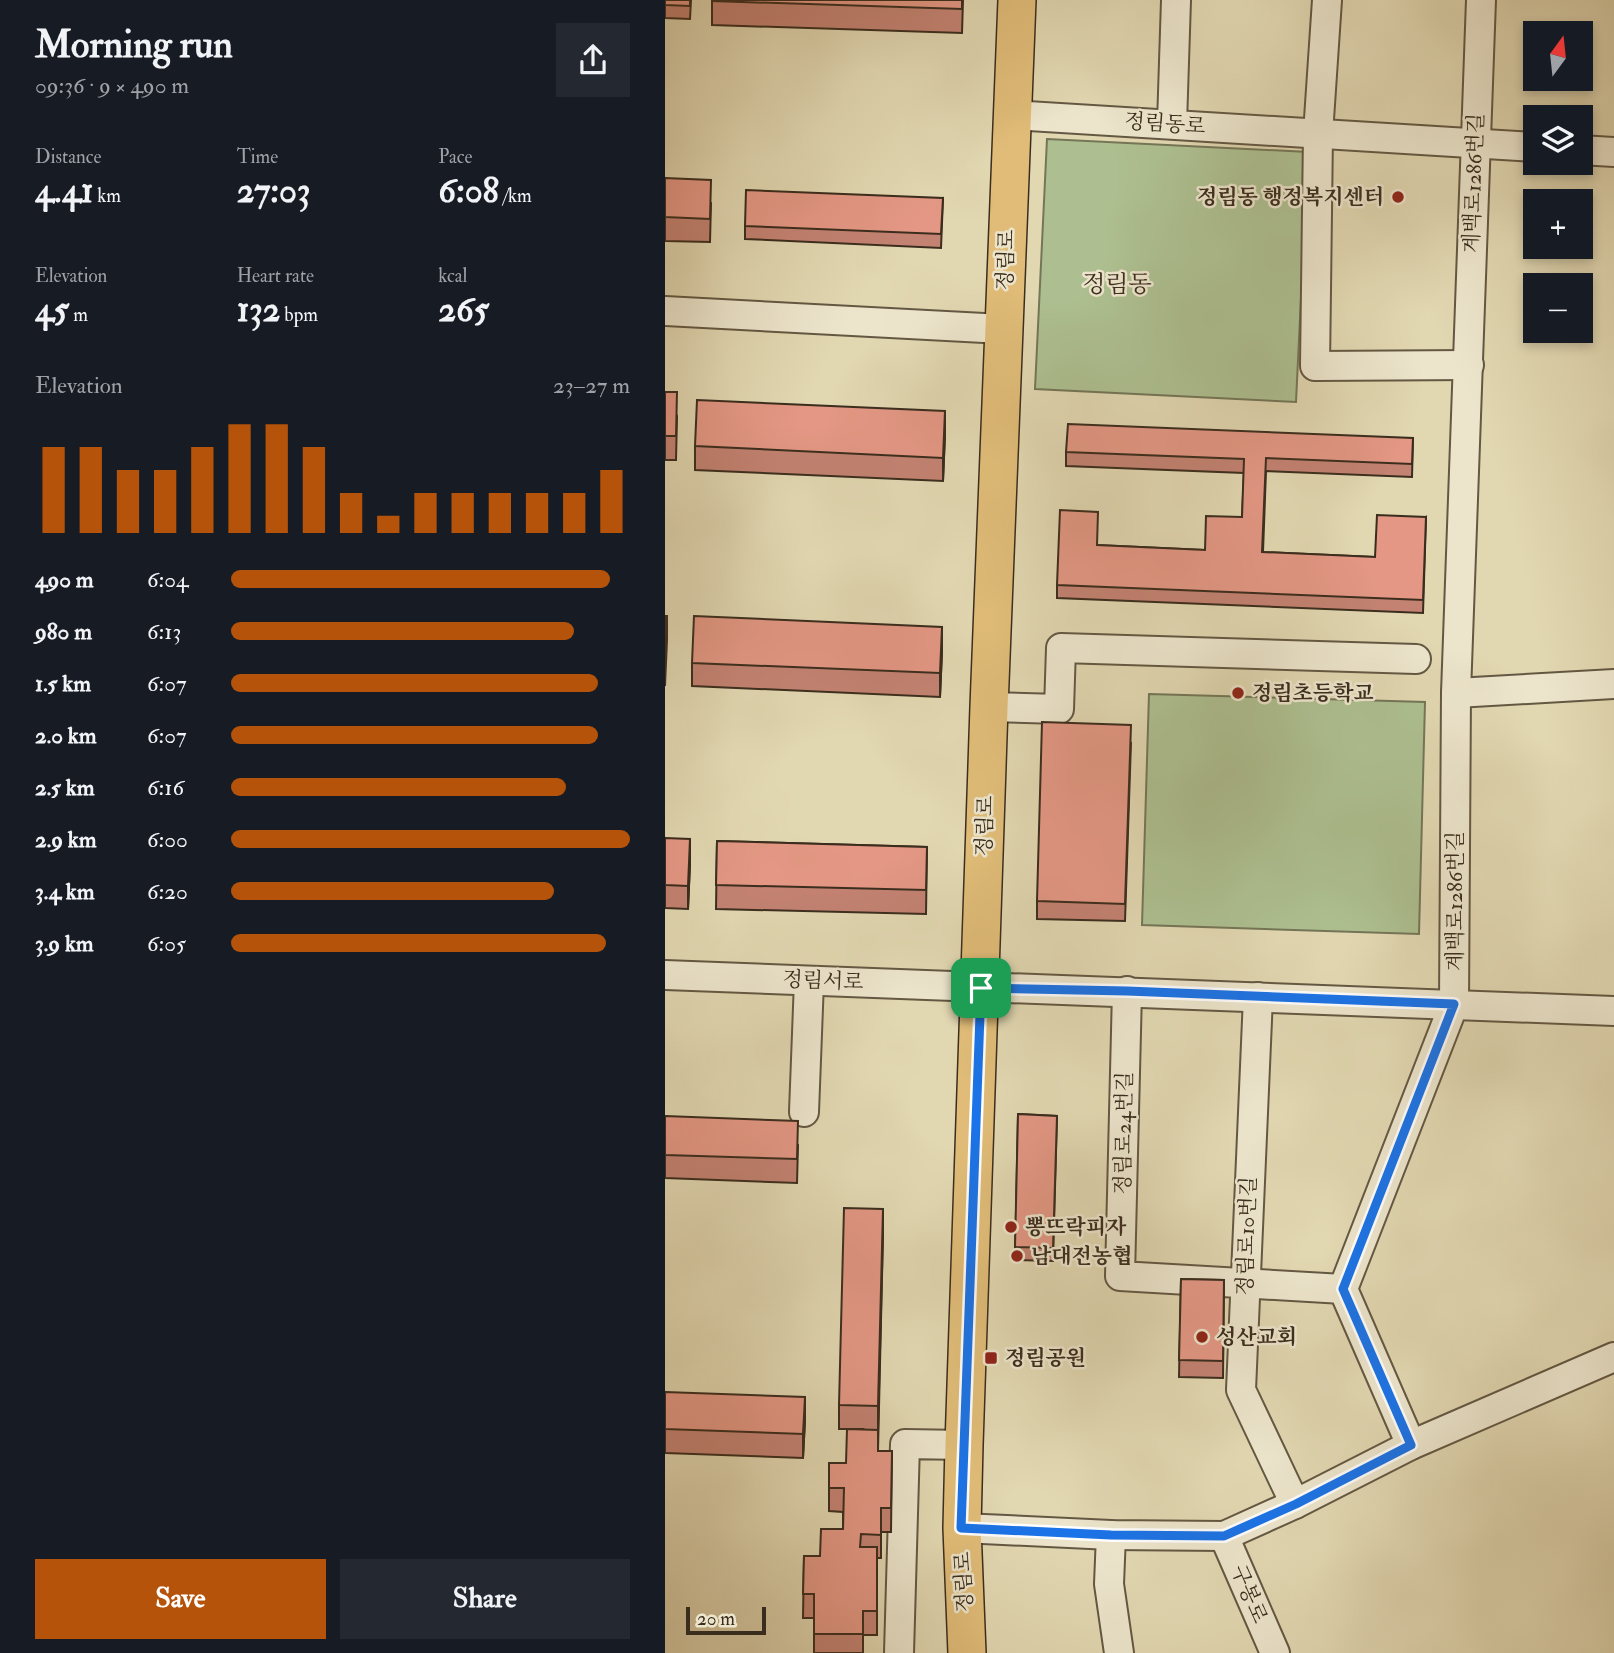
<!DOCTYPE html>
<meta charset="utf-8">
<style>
body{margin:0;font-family:"IM FELL Double Pica","Noto Serif KR",serif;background:#242831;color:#f1f3f6;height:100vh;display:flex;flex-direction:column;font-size:26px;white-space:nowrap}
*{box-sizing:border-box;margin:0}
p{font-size:23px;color:#9ea1a6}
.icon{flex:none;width:38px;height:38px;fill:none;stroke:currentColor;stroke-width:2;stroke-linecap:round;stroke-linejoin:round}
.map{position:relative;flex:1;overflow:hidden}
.side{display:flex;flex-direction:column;background:#171b24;width:665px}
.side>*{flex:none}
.needle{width:46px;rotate:15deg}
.controls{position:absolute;left:858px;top:21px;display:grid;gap:14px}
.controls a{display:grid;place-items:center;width:70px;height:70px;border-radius:0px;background:#171b24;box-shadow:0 4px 10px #0003;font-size:35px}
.scale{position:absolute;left:21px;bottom:18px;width:80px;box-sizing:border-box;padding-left:7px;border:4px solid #3b2d1e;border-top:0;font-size:19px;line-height:24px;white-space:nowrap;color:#3b2d1e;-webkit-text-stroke:5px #ece5cc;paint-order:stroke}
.pin{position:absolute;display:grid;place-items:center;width:60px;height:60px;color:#fff;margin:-30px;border-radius:14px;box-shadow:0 4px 10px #0006}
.round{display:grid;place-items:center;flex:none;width:74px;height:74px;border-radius:0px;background:#242831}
.headline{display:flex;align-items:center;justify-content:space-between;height:119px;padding:0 35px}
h1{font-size:38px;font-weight:700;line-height:52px}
.metrics{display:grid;grid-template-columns:repeat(3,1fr);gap:10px;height:119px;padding:7px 35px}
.metrics div{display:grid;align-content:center}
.metrics b{font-size:35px;font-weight:700}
.metrics small{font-size:19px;font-weight:400}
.metrics p{font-size:19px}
.chart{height:196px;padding:14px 35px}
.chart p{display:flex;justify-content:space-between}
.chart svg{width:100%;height:126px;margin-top:7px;stroke:#b45309;stroke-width:6}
.action{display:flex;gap:14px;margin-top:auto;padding:14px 35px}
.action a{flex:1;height:80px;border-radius:0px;background:#b45309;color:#fff;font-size:28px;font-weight:700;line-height:80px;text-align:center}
.action a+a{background:#242831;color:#f1f3f6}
ul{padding:0 35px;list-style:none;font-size:23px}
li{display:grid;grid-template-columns:112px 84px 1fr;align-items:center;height:52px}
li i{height:18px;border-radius:9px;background:#b45309}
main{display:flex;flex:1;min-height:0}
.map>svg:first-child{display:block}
.green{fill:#adbf90;stroke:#747657;stroke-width:2}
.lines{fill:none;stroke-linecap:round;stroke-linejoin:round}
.minor-casing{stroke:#645843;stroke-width:32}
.major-casing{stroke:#3b2d1e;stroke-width:40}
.minor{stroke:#ece5cc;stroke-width:28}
.major{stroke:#e0bc78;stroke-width:37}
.wall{fill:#c38272;stroke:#3b2d1e;stroke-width:2}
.shaded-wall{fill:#9f6a5c;stroke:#3b2d1e;stroke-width:2}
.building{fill:#e39784;stroke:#3b2d1e;stroke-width:2}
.route-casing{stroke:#fff;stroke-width:14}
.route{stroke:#1a73e8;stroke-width:9}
.poi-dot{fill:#8f2418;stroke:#ece5cc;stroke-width:2.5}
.labels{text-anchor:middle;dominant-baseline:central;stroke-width:5;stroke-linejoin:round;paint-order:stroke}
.street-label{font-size:21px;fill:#3b2d1e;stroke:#ece5cc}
.poi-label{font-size:21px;font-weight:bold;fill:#3b2d1e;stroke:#ece5cc;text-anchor:start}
.quarter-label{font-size:24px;fill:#3b2d1e;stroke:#ece5cc}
</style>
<main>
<section class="side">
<div class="headline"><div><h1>Morning run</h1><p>09:36 · 9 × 490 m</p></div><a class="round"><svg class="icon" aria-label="share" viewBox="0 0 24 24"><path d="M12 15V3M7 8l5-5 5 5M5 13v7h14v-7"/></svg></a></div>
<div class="metrics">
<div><p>Distance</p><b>4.41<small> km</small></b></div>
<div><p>Time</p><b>27:03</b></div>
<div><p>Pace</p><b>6:08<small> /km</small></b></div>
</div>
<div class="metrics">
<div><p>Elevation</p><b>45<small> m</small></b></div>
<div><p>Heart rate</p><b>132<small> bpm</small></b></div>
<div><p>kcal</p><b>265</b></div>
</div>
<div class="chart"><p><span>Elevation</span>23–27 m</p>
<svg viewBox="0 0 160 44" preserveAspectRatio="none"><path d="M5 44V14M15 44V14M25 44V22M35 44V22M45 44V14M55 44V6M65 44V6M75 44V14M85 44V30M95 44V38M105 44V30M115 44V30M125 44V30M135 44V30M145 44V30M155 44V22"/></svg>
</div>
<ul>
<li><b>490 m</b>6:04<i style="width:95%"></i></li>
<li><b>980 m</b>6:13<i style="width:86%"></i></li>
<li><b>1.5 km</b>6:07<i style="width:92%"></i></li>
<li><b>2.0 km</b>6:07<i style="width:92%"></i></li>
<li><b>2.5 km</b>6:16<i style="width:84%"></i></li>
<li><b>2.9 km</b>6:00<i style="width:100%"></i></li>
<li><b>3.4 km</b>6:20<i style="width:81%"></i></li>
<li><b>3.9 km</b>6:05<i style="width:94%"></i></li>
</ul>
<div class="action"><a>Save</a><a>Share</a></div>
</section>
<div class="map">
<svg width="949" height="1653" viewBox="0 0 949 1653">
<rect width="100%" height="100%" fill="#e1d7b1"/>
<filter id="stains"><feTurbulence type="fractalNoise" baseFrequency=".00286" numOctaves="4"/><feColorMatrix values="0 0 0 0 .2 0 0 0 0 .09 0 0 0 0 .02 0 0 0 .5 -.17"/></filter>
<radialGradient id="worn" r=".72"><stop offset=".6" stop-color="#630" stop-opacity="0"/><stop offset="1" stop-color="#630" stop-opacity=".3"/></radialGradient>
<!-- green -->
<g class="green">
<polygon points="382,139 643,152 631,402 370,389"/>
<polygon points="484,694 760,702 754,934 477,925"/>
</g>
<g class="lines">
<!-- minor casing -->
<g class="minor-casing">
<g id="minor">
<polyline points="662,0 653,134 650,366 804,365"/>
<polyline points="347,115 870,147"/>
<polyline points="507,124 511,0"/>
<polyline points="915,150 949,152"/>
<polyline points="0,311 338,329"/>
<polyline points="791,693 949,684"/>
<polyline points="324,707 394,709 396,648 751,659"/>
<polyline points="0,975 949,1011"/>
<polyline points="462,991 455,1276 678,1289"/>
<polyline points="593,997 576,1390 630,1504"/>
<polyline points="139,1112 144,981"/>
<polyline points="746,1445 678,1289 789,1004 791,693 816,0"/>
<polyline points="297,1528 446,1535 559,1536 630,1504 746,1445 949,1357"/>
<polyline points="446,1535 444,1584 454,1653"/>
<polyline points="559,1536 610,1653"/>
<polyline points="234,1653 240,1444 299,1445"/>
</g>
</g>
<!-- major casing -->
<g class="major-casing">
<polyline id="major" points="302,1653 297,1528 299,1445 324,707 352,0"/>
</g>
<!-- minor -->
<use href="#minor" class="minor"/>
<!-- major -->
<use href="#major" class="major"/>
</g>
<!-- wall -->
<g class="wall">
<polygon points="0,0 26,0 25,19 0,18"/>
<polygon points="47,0 298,0 297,33 47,25"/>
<polygon points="0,178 46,203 45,242 0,241"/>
<polygon points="278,198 276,248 80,239 80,226"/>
<polygon points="0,392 12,416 11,460 0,460"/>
<polygon points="280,434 278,481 30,470 30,446"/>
<polygon points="748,438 747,477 601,471 598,552 710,557 761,517 758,613 392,598 392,585 432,545 540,550 577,517 579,473 401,466 401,452"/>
<polygon points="277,651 275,697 27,686 27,663"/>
<polygon points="466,742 460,921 372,919 372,901"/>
<polygon points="0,838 25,863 23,909 0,908"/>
<polygon points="52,841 262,847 261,914 51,909"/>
<polygon points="353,1114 392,1116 388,1261 350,1260"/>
<polygon points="0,1116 133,1145 132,1183 0,1178"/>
<polygon points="218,1233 213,1451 227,1451 226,1532 216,1532 216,1558 212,1558 212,1635 198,1635 198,1653 149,1653 149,1618 138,1618 139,1556 155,1556 178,1529 178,1512 164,1511 164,1463 181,1463 198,1429 174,1429 174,1405"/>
<polygon points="516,1279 559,1280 558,1378 514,1377"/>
<polygon points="0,1392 140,1420 138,1458 0,1453"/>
</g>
<!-- shaded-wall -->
<g class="shaded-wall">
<polygon points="280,411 280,434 278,481 278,458"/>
<polygon points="2,616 2,640 0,686 0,662"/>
<polygon points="277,627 277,651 275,697 275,673"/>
<polygon points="25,839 25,863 23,909 23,886"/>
<polygon points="218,1209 218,1233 213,1430 213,1406"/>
<polygon points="140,1397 140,1420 138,1458 138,1434"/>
</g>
<!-- building -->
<g class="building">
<polygon points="0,0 25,0 25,6 0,5"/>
<polygon points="47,0 297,0 297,9 47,1"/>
<polygon points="0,178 46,180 45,219 0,217"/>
<polygon points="81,190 278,198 276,234 80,226"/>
<polygon points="0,392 12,392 11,436 0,436"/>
<polygon points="32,400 280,411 278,458 30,446"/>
<polygon points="403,424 748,438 747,464 601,458 597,552 710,557 712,515 761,517 758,600 392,585 395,510 433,512 432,545 540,550 541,516 577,517 579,459 401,452"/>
<polygon points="0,616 2,616 0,662"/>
<polygon points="29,616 277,627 275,673 27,663"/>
<polygon points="377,722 466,725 460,904 372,901"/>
<polygon points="0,838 25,839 23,886 0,885"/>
<polygon points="52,841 262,847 261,890 51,885"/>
<polygon points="353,1114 392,1116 388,1248 350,1247"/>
<polygon points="0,1116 133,1121 132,1159 0,1155"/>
<polygon points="179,1208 218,1209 213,1406 174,1405"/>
<polygon points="516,1279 559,1280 558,1361 514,1360"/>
<polygon points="0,1392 140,1397 138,1434 0,1429"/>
<polygon points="182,1429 213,1430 213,1451 227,1451 226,1508 216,1508 216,1535 196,1534 195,1547 212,1547 212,1611 198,1611 198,1634 149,1634 149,1594 138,1594 139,1556 155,1556 156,1529 178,1529 179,1488 164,1488 164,1463 181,1463"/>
</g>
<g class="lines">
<!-- route casing -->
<g class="route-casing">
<polygon id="route" points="316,988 462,991 789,1004 678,1289 746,1445 631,1504 559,1536 446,1535 296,1528"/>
</g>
<!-- route -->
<use href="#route" class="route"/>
</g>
<!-- markers -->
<g class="poi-dot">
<circle cx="733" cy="197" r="7"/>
<circle cx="573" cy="693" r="7"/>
<circle cx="346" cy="1227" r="7"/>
<circle cx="352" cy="1256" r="7"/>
<circle cx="537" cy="1337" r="7"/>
<rect x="319" y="1351" width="14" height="14" rx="3.5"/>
</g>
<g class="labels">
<!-- street labels -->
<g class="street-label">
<text transform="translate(500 124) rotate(4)">정림동로</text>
<text transform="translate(809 183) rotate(-88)">계백로1286번길</text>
<text transform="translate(341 260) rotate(-88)">정림로</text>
<text transform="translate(320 826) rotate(-88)">정림로</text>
<text transform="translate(790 901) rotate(-90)">계백로1286번길</text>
<text transform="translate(158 981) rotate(2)">정림서로</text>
<text transform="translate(459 1133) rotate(-89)">정림로24번길</text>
<text transform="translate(582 1236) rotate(-88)">정림로10번길</text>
<text transform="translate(299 1582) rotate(-93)">정림로</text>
<text transform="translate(584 1594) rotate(67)">구봉로</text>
</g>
<!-- poi labels -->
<g class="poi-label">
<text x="719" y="197" text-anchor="end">정림동 행정복지센터</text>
<text x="587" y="693">정림초등학교</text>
<text x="360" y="1227">뽕뜨락피자</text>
<text x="366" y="1256">남대전농협</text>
<text x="551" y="1337">성산교회</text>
<text x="340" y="1358">정림공원</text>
</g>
<!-- quarter labels -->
<g class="quarter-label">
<text x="452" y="284">정림동</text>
</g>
</g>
<rect width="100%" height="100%" filter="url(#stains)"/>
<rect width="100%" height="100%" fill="url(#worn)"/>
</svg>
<div class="controls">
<a><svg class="needle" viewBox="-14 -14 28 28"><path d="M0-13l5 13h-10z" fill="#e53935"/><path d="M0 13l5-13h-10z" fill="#9ea1a6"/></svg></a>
<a><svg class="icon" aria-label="layers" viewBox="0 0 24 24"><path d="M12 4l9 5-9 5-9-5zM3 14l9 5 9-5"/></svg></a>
<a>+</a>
<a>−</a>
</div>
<div class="scale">20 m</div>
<div class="pin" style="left:316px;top:988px;background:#1e9e55"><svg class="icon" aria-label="arrive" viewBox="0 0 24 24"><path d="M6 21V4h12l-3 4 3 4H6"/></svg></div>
</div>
</main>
